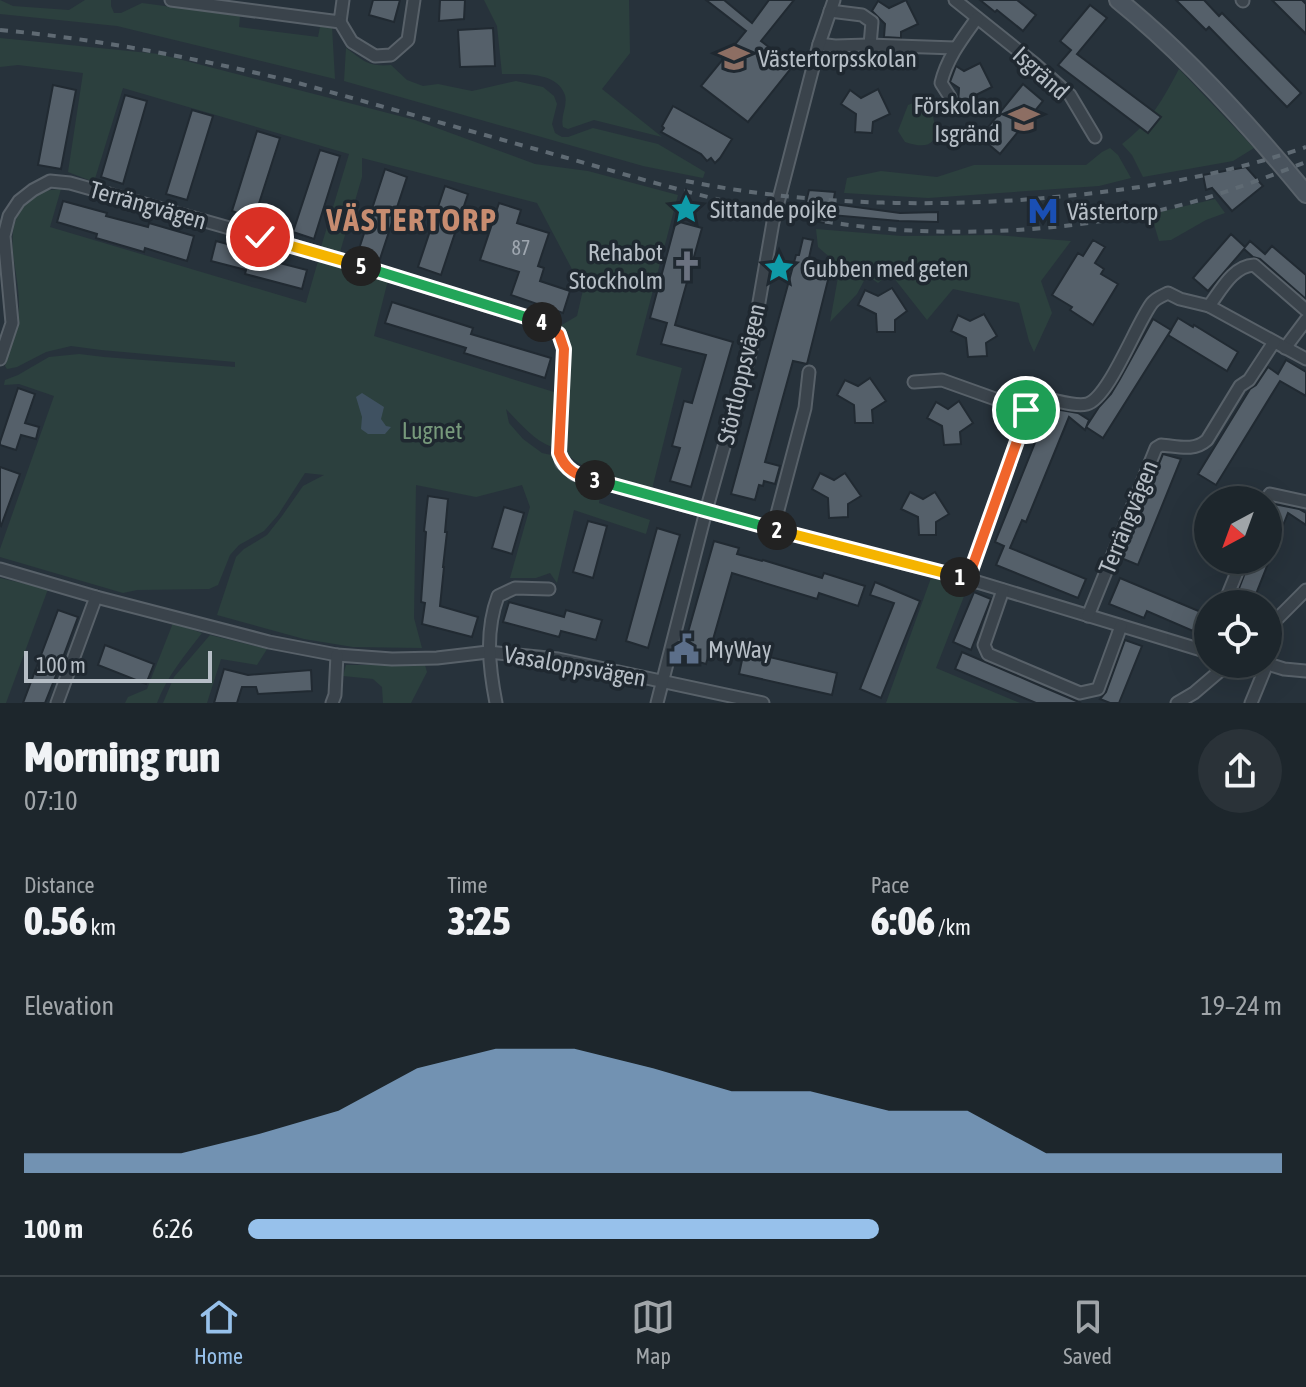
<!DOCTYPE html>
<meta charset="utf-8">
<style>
body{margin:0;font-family:"Asap Condensed",sans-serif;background:#2a3238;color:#f1f3f6;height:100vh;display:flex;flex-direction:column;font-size:30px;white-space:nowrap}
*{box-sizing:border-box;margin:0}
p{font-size:26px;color:#a0a5a9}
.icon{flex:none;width:44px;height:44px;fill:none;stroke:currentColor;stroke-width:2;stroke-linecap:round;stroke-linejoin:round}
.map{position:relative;height:703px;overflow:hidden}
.sheet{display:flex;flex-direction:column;background:#1d262c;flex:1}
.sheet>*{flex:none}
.needle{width:52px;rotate:221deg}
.controls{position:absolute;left:1194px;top:486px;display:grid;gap:16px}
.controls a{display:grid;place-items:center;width:88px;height:88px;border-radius:50%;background:#1d262c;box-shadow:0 8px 32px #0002,0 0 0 2px #3b4348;font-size:40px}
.scale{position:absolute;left:24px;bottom:20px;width:188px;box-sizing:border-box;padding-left:8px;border:4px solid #b6bec6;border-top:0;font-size:22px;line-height:28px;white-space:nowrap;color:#b6bec6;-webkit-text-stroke:6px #1f2830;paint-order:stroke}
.pin{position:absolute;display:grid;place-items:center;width:68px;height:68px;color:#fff;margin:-34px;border:4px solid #fff;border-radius:50%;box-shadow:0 2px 8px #0007}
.km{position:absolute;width:40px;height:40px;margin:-20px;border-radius:50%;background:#222;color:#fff;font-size:22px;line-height:40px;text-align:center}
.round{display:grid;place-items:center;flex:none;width:84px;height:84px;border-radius:42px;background:#2a3238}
.headline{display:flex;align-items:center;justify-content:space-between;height:136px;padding:0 24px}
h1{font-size:44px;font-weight:800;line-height:60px}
.metrics{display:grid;grid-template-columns:repeat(3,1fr);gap:12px;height:136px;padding:8px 24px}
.metrics div{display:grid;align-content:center}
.metrics b{font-size:40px;font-weight:800}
.metrics small{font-size:22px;font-weight:400}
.metrics p{font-size:22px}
.chart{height:224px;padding:16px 24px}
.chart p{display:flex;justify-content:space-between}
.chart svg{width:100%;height:144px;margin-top:8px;fill:#97c1eb;opacity:.7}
ul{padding:0 24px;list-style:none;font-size:26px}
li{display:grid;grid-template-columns:128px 96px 1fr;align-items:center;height:60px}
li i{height:20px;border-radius:10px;background:#97c1eb}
.dock{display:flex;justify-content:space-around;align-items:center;height:112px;border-top:2px solid #3b4348;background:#1d262c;font-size:22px;color:#a0a5a9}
.dock a{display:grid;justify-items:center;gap:4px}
.dock .on{color:#97c1eb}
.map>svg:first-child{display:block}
.green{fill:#2c403e}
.water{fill:#3f5161}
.building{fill:#55606a;stroke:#212a32;stroke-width:2}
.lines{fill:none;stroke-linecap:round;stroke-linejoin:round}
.street-casing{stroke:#586169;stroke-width:15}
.secondary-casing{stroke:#586169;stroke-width:20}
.street{stroke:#3a434b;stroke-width:11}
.secondary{stroke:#49535d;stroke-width:16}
.rail{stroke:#5f6a73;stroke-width:4;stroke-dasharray:8 8;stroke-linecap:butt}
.split-1-casing{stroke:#fff;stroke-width:16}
.split-2-casing{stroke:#fff;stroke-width:16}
.split-3-casing{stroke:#fff;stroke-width:16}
.split-4-casing{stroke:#fff;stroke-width:16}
.split-5-casing{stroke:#fff;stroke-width:16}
.split-6-casing{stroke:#fff;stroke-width:16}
.split-1{stroke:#f0652b;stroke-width:10}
.split-2{stroke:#f5b400;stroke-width:10}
.split-3{stroke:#22a559;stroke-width:10}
.split-4{stroke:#f0652b;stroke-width:10}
.split-5{stroke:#22a559;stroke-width:10}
.split-6{stroke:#f5b400;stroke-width:10}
.labels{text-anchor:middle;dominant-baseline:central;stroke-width:7;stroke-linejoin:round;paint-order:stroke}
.number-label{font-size:20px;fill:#9ea6af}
.poi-label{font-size:24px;fill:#b6bec6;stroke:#1f2830;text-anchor:start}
.street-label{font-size:24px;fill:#b6bec6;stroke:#1f2830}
.park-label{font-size:24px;fill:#77997b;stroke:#1f2830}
.district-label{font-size:32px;font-weight:bold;letter-spacing:2px;fill:#c78c70;stroke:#1f2830}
</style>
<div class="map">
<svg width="1306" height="703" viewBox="0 0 1306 703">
<rect width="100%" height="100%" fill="#27323b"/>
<!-- green -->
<g class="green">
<polygon points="0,0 13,6 69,10 85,0 111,0 111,6 114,13 121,13 142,3 240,16 239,27 318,37 320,27 332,27 335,79 117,26 0,14"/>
<path d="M 484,0 L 629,0 L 630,53 L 602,89 L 662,137 L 594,120 L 568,129 L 563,127 C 560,116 568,106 565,95 C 557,71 522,74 502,74 L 497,26 Z"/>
<polygon points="0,38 159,54 415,120 535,164 588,171 678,195 636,355 682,368 652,489 586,468 567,455 569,346 560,326 577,316 583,290 537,203 362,158 362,177 340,252 321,247 349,154 123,88 94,182 68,172 83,73 18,65 0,67"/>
<path d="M 346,48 C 364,61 368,67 391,65 L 407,80 L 423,86 L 438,84 L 472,91 L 516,81 L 543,87 L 554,96 L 557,104 L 552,124 L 555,133 L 562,137 L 568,137 L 593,128 L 658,144 L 705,172 L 703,178 L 643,166 L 344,81 Z"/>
<path d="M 1179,69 L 1254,148 L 1233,161 L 1143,177 L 1132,155 L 1122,144 C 1150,123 1163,99 1179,69 Z"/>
<path d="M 926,98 C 937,123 946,156 905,142 L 898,131 L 908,105 Z"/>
<polygon points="1110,148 1118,155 1131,178 1099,186 928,198 844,193 847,178 881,171 937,177 974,165 1086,165 1102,152"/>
<path d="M 61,189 L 50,227 L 306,303 L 318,261 L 388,280 L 374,336 L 554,392 L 552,447 C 533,440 520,423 506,409 L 509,423 L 523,439 L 542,453 L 556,456 L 575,479 L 601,489 L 599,503 L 650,520 L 646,534 L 574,510 L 557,583 L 550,573 L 536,578 L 510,578 L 530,507 L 522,485 L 476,497 L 416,485 L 414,618 L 422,648 L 353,647 L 304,639 L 217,615 L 236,557 L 244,549 L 267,535 L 282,516 L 303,486 L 324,475 L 305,473 L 278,515 L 264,531 L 239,545 L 230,555 L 218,585 L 209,589 L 137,590 L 123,593 L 0,557 L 0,549 L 54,396 L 19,384 L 4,385 L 5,380 L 18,375 L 49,357 L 79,354 L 104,357 L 235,367 L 235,362 L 101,350 L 71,346 L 46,352 L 17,367 L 7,369 L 5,366 C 11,346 19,325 19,304 C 19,268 0,231 27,202 C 31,197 37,193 42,191 C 48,190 55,190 61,189 Z"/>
<polygon points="1215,199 1225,213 1206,220 1171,240 1159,241 1151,214"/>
<polygon points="816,229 902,236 995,235 1071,241 1041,281 1052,313 1034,352 1029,341 1019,303 953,289 927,320 890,273 878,283 867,275 857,294 830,322 840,266 818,247"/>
<polygon points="0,578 48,589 6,703 0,703"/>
<polygon points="931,578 968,586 936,668 1020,703 886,703"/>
<path d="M 173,623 L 202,633 C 185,655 167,676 157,703 L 125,703 L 128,697 L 147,689 Z"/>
<polygon points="210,635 267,649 257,665 221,659 207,703 163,703 174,677"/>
<polygon points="346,665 425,665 427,672 411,703 383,703 382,687 373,679 343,676"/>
</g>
<!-- water -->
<polygon class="water" points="362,393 384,407 381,419 386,426 391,427 385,434 368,434 361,429 362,417 356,397"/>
<!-- building -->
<g class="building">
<polygon points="373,0 400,0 394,22 369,15"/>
<polygon points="440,0 465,0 464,19 439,21"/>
<polygon points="706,0 724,0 752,23 769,0 794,0 761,41 793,66 748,122 701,86 746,31"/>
<polygon points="906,0 918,24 901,32 901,38 884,37 885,24 872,11 878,1 889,8"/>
<polygon points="980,0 1017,0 1036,15 1023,31 997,10 995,12"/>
<polygon points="1176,0 1204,0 1219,16 1222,13 1301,93 1287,107 1209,27 1206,30"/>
<polygon points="1272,0 1302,0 1306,4 1306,34"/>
<polygon points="1090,5 1107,18 1077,54 1161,117 1148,133 1058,65 1071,50 1060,41"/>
<polygon points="493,28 495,66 460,67 458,30"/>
<polygon points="980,63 992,87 976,95 975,106 958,105 959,88 950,82 956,66 964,71"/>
<polygon points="1023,84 1043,101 1000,154 980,137"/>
<polygon points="53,85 76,90 61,169 38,165"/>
<polygon points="878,89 890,114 873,122 872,133 855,132 856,114 841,104 850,90 861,98"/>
<polygon points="125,95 147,101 123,184 101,177"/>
<polygon points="673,106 732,139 720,158 715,163 711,158 707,161 701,154 661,132 664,128 662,126"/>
<polygon points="192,110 213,116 187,200 166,194"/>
<polygon points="257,131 280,138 254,219 232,211"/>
<polygon points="320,150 340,156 314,239 293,232"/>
<polygon points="1246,167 1263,186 1232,211 1212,188 1206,190 1203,175"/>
<polygon points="385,169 407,177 380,259 358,252"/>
<polygon points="445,186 468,194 441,275 418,267"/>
<polygon points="809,190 835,192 833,204 900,213 938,212 938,222 899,221 832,215 831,224 802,219"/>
<polygon points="63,201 107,213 106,216 148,227 149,223 194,236 187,261 145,248 144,252 96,238 97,234 57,222"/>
<polygon points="499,203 521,210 517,223 549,233 538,266 544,268 540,281 570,291 563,313 511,295 519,272 480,260"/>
<polygon points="676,221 702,228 675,325 733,342 691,487 670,481 680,448 672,446 684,401 692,403 706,355 661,344 667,323 650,318"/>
<polygon points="1231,234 1245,247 1250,241 1265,254 1272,246 1306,275 1306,299 1260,259 1253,257 1244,249 1208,291 1193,278"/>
<polygon points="803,238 813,240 809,258 832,264 807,364 793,361 765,462 780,466 775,484 764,481 763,486 759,485 755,500 731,494 796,255 799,255"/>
<polygon points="1093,240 1105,247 1095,263 1104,269 1101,274 1118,284 1093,325 1070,310 1072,307 1052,295 1078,253 1083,256"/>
<polygon points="216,241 254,251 252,256 307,270 302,289 245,274 246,270 211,261"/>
<polygon points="892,288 907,311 895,320 895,332 877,332 876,314 858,305 865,290 878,296"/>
<polygon points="392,302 473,328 471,334 551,358 545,378 464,353 466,348 385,323"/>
<polygon points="984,314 997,336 986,343 987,356 968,357 966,338 951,331 958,315 970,321"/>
<polygon points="1178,318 1193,327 1194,325 1238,352 1227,371 1168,335"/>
<polygon points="1153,319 1171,330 1103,438 1086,427 1099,407 1111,394 1120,379"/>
<polygon points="1286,360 1306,372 1306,396 1280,381 1216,485 1198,474 1250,389 1256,385 1268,367 1278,374"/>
<polygon points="870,378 886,401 872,410 873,423 855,423 854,405 837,395 845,380 858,386"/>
<polygon points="18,388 35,394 25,423 39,427 36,439 21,435 16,450 0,445 0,442"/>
<polygon points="959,401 973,423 960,432 961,444 944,445 942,426 927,418 936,402 948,409"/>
<polygon points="1049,408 1078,413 1089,420 1085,430 1069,417 1026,522 1022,520 1010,548 1086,579 1078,598 996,565 1004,546 995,542"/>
<polygon points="1163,454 1181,459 1138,565 1121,558"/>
<polygon points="0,467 20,474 1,526 0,525"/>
<polygon points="820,473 834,480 845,473 861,496 848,504 848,517 829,518 828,498 812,489"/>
<polygon points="910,492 923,499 935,492 949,514 936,522 936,535 919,535 918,517 901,509"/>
<polygon points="428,496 448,499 445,532 447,532 443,567 444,567 440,606 478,617 472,637 422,624 425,603 421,602 426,532 424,531"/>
<polygon points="1274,504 1299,509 1306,513 1306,525 1288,513 1252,604 1233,604 1250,560 1268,560 1268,508"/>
<polygon points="504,507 524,513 512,554 492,548"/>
<polygon points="588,521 607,526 593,578 573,572"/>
<polygon points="657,528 680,535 648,648 626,641"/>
<polygon points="714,541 739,548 737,554 762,561 763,560 822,578 824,573 865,586 858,606 819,593 817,599 732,573 706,664 681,657"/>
<polygon points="1120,578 1201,612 1193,631 1147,611 1144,618 1109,604"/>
<polygon points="875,582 920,601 881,698 860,689 894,603 870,595"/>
<polygon points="974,592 991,599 971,650 953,642"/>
<polygon points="509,602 564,617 566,610 602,620 596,640 561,631 559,637 503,622"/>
<polygon points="58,610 78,617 59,668 45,703 23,703"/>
<polygon points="1125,640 1142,646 1119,703 1110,703 1100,699 1106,692"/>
<polygon points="105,645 154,664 146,684 98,665"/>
<polygon points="744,651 837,673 832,695 739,674"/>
<polygon points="962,652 1041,686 1081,703 1036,703 955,669"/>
<polygon points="224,669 248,675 311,670 312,691 258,694 256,687 242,687 237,703 214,703"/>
</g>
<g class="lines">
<!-- street casing -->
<g class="street-casing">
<g id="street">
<polyline points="171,0 340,22 343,0"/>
<polyline points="955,0 1035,64 1070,95 1095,137"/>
<polyline points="1242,0 1243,1"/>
<polyline points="830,11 862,15 872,22 870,45"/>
<polyline points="340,22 352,42 375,56 391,55 408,40 414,0"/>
<polyline points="819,44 835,46 868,45 955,48"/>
<path d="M 950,97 L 941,83 C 947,58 962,39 977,18"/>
<path d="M 1209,306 C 1221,290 1233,266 1254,265 L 1306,310"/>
<polyline points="1285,348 1306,320"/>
<polyline points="0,359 12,323 4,236 9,216 19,201 33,190 50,181 70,183 339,259 546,324 559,334 564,349 559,453 562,463 574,474 706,511 883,558 961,577 1208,652"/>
<polyline points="914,382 942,380 1026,410 1027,413 968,579"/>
<path d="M 1043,398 C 1056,400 1075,407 1087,404 C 1109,398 1137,322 1152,303 C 1156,298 1162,296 1168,293 L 1180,299 L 1209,306 L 1306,359"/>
<polyline points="1266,500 1270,494 1306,502"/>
<polyline points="773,529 805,408 809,372"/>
<polyline points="0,569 96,597 269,642 337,655 392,659 437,658 488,652 558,659 763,703"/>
<polyline points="1003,590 984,645 988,654 1080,693 1098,689 1121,626"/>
<polyline points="1224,604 1242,560"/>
<path d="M 1088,616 L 1156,448 L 1161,445 C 1177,446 1194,452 1207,440 L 1240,386 L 1249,380 L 1274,342"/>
<polyline points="1268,628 1306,590"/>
<polyline points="1268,664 1284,669 1306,671"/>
<polyline points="57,703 96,597"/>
<polyline points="332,703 335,695 337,655"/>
<path d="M 496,703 C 489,667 485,631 498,596 L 515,588 L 549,589"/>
<polyline points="657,703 706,511 750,354 773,222 819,44 834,0"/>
<polyline points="1177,703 1194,693 1228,664"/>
<polyline points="1251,703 1267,664"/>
</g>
</g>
<!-- secondary casing -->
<g class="secondary-casing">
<path id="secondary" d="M 1118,0 C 1185,54 1251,127 1306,194"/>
</g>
<!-- street -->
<use href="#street" class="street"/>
<!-- secondary -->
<use href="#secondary" class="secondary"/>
<!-- rail -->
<g class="rail">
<path d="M 0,30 C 99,39 194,58 291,81 C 384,107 478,133 571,159 C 661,185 750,211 842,224 C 955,240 1094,231 1203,199 C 1238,188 1273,175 1306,162"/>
<path d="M 686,181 C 795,203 908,207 1019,200 C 1117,193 1213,179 1306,147"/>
</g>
</g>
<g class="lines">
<!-- split-1 casing -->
<g class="split-1-casing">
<polyline id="split-1" points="960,577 968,579 1027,413 1026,410"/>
</g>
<!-- split-2 casing -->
<g class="split-2-casing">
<polyline id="split-2" points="777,530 960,577"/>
</g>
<!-- split-3 casing -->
<g class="split-3-casing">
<polyline id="split-3" points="595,480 777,530"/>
</g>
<!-- split-4 casing -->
<g class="split-4-casing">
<path id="split-4" d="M 542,322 L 559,334 L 564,349 L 559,453 C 565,470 577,476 595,480"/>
</g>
<!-- split-5 casing -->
<g class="split-5-casing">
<polyline id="split-5" points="361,266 542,322"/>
</g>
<!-- split-6 casing -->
<g class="split-6-casing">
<polyline id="split-6" points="260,237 361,266"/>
</g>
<!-- split-1 -->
<use href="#split-1" class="split-1"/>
<!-- split-2 -->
<use href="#split-2" class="split-2"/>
<!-- split-3 -->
<use href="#split-3" class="split-3"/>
<!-- split-4 -->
<use href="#split-4" class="split-4"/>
<!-- split-5 -->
<use href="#split-5" class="split-5"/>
<!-- split-6 -->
<use href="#split-6" class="split-6"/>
</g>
<!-- icons -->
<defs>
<g id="school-bare" transform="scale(2.4)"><path d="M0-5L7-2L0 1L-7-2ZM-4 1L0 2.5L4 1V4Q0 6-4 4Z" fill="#8d6e63" stroke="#1f2830" stroke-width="2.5" paint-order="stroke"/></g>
<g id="sight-bare" transform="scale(2.4)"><path d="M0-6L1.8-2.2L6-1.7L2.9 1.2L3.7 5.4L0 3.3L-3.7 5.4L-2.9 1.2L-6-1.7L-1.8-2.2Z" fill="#0f9aa8" stroke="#1f2830" stroke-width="2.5" paint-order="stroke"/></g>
<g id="metro-bare" transform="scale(2.4)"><path d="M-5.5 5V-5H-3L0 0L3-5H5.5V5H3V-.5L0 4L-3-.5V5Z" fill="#1a4fb4" stroke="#1f2830" stroke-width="2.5" paint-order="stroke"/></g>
<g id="church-bare" transform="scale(2.4)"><path d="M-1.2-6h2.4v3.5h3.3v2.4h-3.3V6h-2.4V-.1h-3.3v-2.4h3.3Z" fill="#6b7280" stroke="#1f2830" stroke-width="2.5" paint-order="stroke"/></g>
<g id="civic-bare" transform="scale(2.4)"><path d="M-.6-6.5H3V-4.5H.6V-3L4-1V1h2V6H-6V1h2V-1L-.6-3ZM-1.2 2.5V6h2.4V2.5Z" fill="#5c6f8a" stroke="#1f2830" stroke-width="2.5" paint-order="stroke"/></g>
</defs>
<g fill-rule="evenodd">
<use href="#school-bare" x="734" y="58"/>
<use href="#school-bare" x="1024" y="119"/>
<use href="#sight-bare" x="686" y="209"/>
<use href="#metro-bare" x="1043" y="211"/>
<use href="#church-bare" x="687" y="266"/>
<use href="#sight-bare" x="779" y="268"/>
<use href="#civic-bare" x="684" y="649"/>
</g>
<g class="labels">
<!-- number labels -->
<g class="number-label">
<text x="521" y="247">87</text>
</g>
<!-- poi labels -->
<g class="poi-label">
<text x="758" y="58">Västertorpsskolan</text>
<text x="1000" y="105" text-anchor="end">Förskolan<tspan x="1000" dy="28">Isgränd</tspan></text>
<text x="710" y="209">Sittande pojke</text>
<text x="1067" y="211">Västertorp</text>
<text x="663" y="252" text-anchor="end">Rehabot<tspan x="663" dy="28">Stockholm</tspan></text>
<text x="803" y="268">Gubben med geten</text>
<text x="708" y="649">MyWay</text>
</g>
<!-- street labels -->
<g class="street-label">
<text transform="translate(1041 73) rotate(42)">Isgränd</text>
<text transform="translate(148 205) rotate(16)">Terrängvägen</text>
<text transform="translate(741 374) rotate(-77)">Störtloppsvägen</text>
<text transform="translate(1128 517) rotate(-68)">Terrängvägen</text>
<text transform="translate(575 666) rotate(10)">Vasaloppsvägen</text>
</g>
<!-- park labels -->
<g class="park-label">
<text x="432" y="430">Lugnet</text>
</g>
<!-- district labels -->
<g class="district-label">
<text x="412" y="219">VÄSTERTORP</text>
</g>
</g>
</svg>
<div class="controls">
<a><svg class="needle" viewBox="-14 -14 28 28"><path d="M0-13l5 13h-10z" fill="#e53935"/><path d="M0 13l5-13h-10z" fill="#a0a5a9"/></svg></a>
<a><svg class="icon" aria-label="locate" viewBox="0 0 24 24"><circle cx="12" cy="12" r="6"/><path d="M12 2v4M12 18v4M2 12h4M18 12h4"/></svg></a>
</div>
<div class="scale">100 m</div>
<div class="pin" style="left:1026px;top:410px;background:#1e9e55"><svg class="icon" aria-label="arrive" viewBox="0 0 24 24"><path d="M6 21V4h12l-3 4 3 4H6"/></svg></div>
<div class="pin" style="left:260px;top:237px;background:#d93025"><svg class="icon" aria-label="check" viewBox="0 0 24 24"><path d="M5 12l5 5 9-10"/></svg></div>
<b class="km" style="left:960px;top:577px">1</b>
<b class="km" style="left:777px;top:530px">2</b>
<b class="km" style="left:595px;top:480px">3</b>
<b class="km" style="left:542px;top:322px">4</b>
<b class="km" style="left:361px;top:266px">5</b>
</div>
<section class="sheet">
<div class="headline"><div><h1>Morning run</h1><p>07:10</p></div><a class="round"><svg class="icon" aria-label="share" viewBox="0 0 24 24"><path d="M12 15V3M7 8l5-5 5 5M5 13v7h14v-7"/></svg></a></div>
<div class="metrics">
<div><p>Distance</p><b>0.56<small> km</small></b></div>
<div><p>Time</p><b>3:25</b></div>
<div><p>Pace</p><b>6:06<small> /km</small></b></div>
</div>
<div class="chart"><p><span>Elevation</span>19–24 m</p>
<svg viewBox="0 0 160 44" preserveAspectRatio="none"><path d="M0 44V38L10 38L20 38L30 32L40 25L50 12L60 6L70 6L80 12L90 19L100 19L110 25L120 25L130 38L140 38L150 38L160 38V44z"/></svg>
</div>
<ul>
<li><b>100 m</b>6:26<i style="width:61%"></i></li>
</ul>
</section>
<nav class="dock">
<a class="on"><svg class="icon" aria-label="home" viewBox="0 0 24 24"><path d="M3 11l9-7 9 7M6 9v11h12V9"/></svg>Home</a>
<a><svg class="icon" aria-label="map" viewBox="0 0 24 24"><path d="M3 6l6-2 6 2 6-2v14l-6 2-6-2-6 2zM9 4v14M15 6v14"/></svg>Map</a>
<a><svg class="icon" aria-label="saved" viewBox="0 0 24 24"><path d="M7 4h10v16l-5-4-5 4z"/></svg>Saved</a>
</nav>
